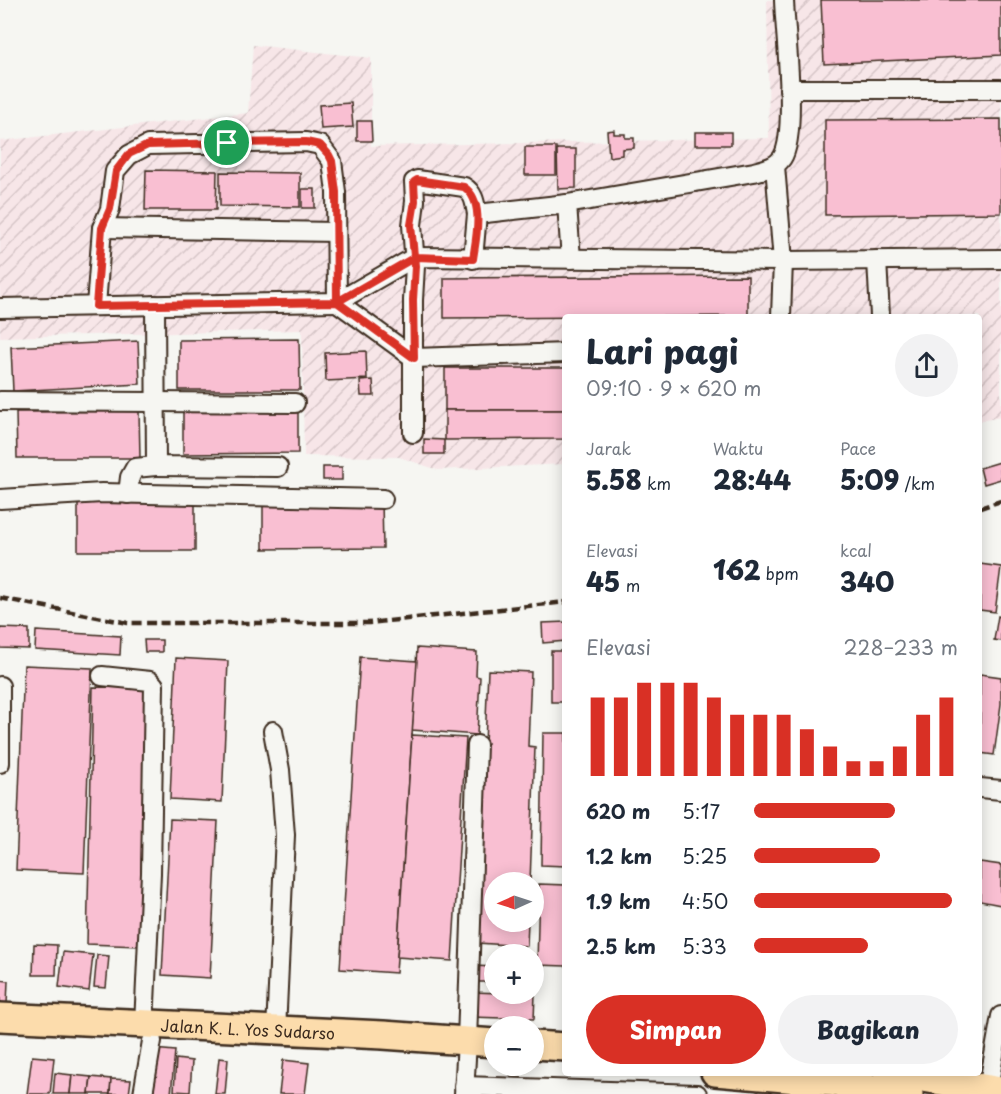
<!DOCTYPE html>
<html lang="id">
<meta charset="utf-8">
<style>
body{margin:0;font-family:"Playpen Sans",sans-serif;background:#f2f2f3;color:#1f2937;height:100vh;display:flex;flex-direction:column;font-size:22px;white-space:nowrap}
*{box-sizing:border-box;margin:0}
p{font-size:20px;color:#747a83}
.icon{flex:none;width:33px;height:33px;fill:none;stroke:currentColor;stroke-width:2;stroke-linecap:round;stroke-linejoin:round}
.map{position:relative;flex:1;overflow:hidden}
.details{position:absolute;left:562px;top:314px;width:420px;height:762px;display:flex;flex-direction:column;background:#fff;border-radius:6px;box-shadow:0 3px 15px #0003}
.details>*{flex:none}
.needle{width:39px;rotate:267deg}
.tools{position:absolute;left:484px;top:872px;display:grid;gap:12px}
.tools a{display:grid;place-items:center;width:60px;height:60px;border-radius:50%;background:#fff;box-shadow:0 3px 15px #0003;font-size:30px}
.pin{position:absolute;display:grid;place-items:center;width:51px;height:51px;color:#fff;margin:-26px;border:3px solid #fff;border-radius:50%;box-shadow:0 2px 6px #0007}
.round{display:grid;place-items:center;flex:none;width:63px;height:63px;border-radius:32px;background:#f2f2f3}
.head{display:flex;align-items:center;justify-content:space-between;height:102px;padding:0 24px}
h1{font-size:33px;font-weight:800;line-height:45px}
.metrics{display:grid;grid-template-columns:repeat(3,1fr);gap:9px;height:102px;padding:6px 24px}
.metrics div{display:grid;align-content:center}
.metrics b{font-size:26px;font-weight:800}
.metrics small{font-size:16px;font-weight:400}
.metrics p{font-size:16px}
.chart{height:168px;padding:12px 24px}
.chart p{display:flex;justify-content:space-between}
.chart svg{width:100%;height:108px;margin-top:6px;stroke:#d93025;stroke-width:6}
.action{display:flex;gap:12px;margin-top:auto;padding:12px 24px}
.action a{flex:1;height:69px;border-radius:36px;background:#d93025;color:#fff;font-size:24px;font-weight:800;line-height:69px;text-align:center}
.action a+a{background:#f2f2f3;color:#1f2937}
ul{padding:0 24px;list-style:none;font-size:20px}
li{display:grid;grid-template-columns:96px 72px 1fr;align-items:center;height:45px}
li i{height:15px;border-radius:8px;background:#d93025}
.map>svg:first-child{display:block}
.industrial{fill:url(#industrial-furrows)}
.building{fill:#f9bfd2;stroke:#3b2a1e;stroke-width:1.5}
.lines{fill:none;stroke-linecap:round;stroke-linejoin:round}
.minor-casing{stroke:#3b2a1e;stroke-width:22}
.highway-casing{stroke:#3b2a1e;stroke-width:32}
.minor{stroke:#f6f6f2;stroke-width:18}
.highway{stroke:#fcdcac;stroke-width:27}
.rail{stroke:#3b2a1e;stroke-width:4.5;stroke-dasharray:9 4.5;stroke-linecap:butt}
.route-casing{stroke:#fff;stroke-width:12}
.route{stroke:#d93025;stroke-width:8}
.labels{text-anchor:middle;dominant-baseline:central;stroke-width:6;stroke-linejoin:round;paint-order:stroke}
.street-label{font-size:16px;fill:#3b2a1e;stroke:#f6f6f2}
</style>
<div class="map">
<svg width="1001" height="1094" viewBox="0 0 1001 1094">
<defs>
<pattern id="industrial-furrows" width="10" height="10" patternUnits="userSpaceOnUse" patternTransform="scale(1.5)"><rect width="10" height="10" fill="#f7e6e8"/><path d="M-1 1l2-2M0 10L10 0M9 11l2-2" fill="none" stroke="#d5c5c7"/></pattern>
</defs>
<rect width="100%" height="100%" fill="#f6f6f2"/>
<filter id="ink" filterUnits="userSpaceOnUse"><feTurbulence type="fractalNoise" baseFrequency=".0167" numOctaves="2"/><feDisplacementMap in="SourceGraphic" scale="12" xChannelSelector="R" yChannelSelector="G"/><feConvolveMatrix kernelMatrix="1 2 1 2 8 2 1 2 1" color-interpolation-filters="sRGB"/></filter>
<g filter="url(#ink)">
<!-- industrial -->
<polygon class="industrial" points="767,0 1001,0 1001,417 980,421 980,316 566,316 565,464 438,470 399,457 304,456 302,330 0,337 0,141 248,113 253,45 371,58 371,146 769,138"/>
<!-- building -->
<g class="building">
<polygon points="821,0 1001,0 1001,55 824,64"/>
<polygon points="351,103 353,127 321,129 319,105"/>
<polygon points="1001,119 1001,213 825,215 825,120"/>
<polygon points="357,121 371,121 372,141 357,141"/>
<polygon points="614,130 614,134 625,134 625,138 634,138 634,148 622,149 622,155 609,157 607,131"/>
<rect x="695" y="132" width="36" height="13"/>
<rect x="525" y="147" width="31" height="28"/>
<polygon points="557,149 576,149 576,188 558,189"/>
<polygon points="146,170 217,171 216,210 145,210"/>
<polygon points="220,172 300,173 300,207 220,206"/>
<rect x="302" y="189" width="13" height="19"/>
<polygon points="748,276 748,316 444,318 444,278"/>
<polygon points="299,339 300,390 179,390 179,340"/>
<polygon points="138,341 140,384 13,391 11,347"/>
<polygon points="366,351 367,379 326,381 325,353"/>
<rect x="445" y="368" width="121" height="42"/>
<polygon points="373,380 374,396 361,396 360,381"/>
<polygon points="298,406 298,453 183,454 183,407"/>
<polygon points="445,410 566,410 566,439 445,440"/>
<polygon points="139,411 140,458 17,458 16,412"/>
<polygon points="424,439 444,440 444,454 424,454"/>
<polygon points="1000,462 1001,479 984,484 980,468"/>
<rect x="323" y="467" width="19" height="13"/>
<rect x="78" y="498" width="117" height="53"/>
<polygon points="382,501 383,548 263,549 263,502"/>
<polygon points="980,564 1001,567 995,612 980,610"/>
<polygon points="998,616 1001,617 1001,641 994,640"/>
<polygon points="566,622 566,641 543,643 542,623"/>
<polygon points="0,628 29,629 29,649 0,648"/>
<polygon points="36,631 121,636 120,655 35,650"/>
<polygon points="144,640 162,640 162,652 145,652"/>
<polygon points="417,648 477,652 476,676 480,677 477,735 412,730"/>
<rect x="551" y="651" width="15" height="51"/>
<polygon points="360,657 417,661 396,973 340,969"/>
<polygon points="176,658 228,661 222,802 170,799"/>
<polygon points="24,665 92,668 84,873 16,870"/>
<polygon points="488,670 531,672 528,746 535,747 530,882 495,882 495,921 528,921 527,946 477,943"/>
<polygon points="980,674 1001,677 1001,704 994,755 980,753"/>
<polygon points="93,687 146,688 139,946 87,944"/>
<polygon points="543,733 566,733 566,866 541,865"/>
<polygon points="412,735 466,738 452,961 397,957"/>
<polygon points="170,819 218,821 210,978 162,975"/>
<polygon points="980,862 1001,865 1001,905 980,901"/>
<polygon points="539,884 566,885 566,966 537,965"/>
<polygon points="34,944 57,945 56,975 33,975"/>
<polygon points="63,952 93,955 89,991 59,987"/>
<polygon points="97,955 109,956 106,988 94,987"/>
<polygon points="473,966 495,967 495,982 473,982"/>
<polygon points="0,980 8,981 7,1004 0,1004"/>
<polygon points="472,992 535,994 534,1019 471,1017"/>
<polygon points="153,1049 175,1051 171,1094 149,1094"/>
<polygon points="32,1056 54,1058 50,1094 27,1094"/>
<polygon points="219,1058 228,1059 225,1094 215,1094"/>
<polygon points="176,1059 192,1061 190,1092 174,1091"/>
<polygon points="283,1060 309,1063 305,1094 279,1094"/>
<polygon points="55,1073 72,1075 70,1094 53,1094"/>
<polygon points="72,1075 91,1077 89,1094 70,1094"/>
<polygon points="91,1077 111,1079 110,1094 89,1094"/>
<polygon points="111,1079 131,1080 129,1094 110,1094"/>
</g>
<g class="lines">
<!-- minor casing -->
<g class="minor-casing">
<g id="minor">
<polyline points="789,89 1001,89"/>
<polyline points="775,166 783,261 781,316"/>
<polyline points="102,228 336,232"/>
<polyline points="473,259 477,214 567,204"/>
<path d="M 571,259 L 567,204 L 754,172 C 765,169 776,167 782,158 C 798,134 785,33 784,0"/>
<polyline points="877,260 880,316"/>
<polyline points="155,305 156,466 278,467"/>
<polyline points="96,306 102,228 110,209 115,171 129,155 148,145 306,142 320,145 332,161 336,192 337,302 414,358 566,353"/>
<polyline points="0,308 337,302 415,257 783,261 1001,259"/>
<polyline points="0,401 295,403"/>
<path d="M 413,433 L 413,300 L 415,266 L 412,225 L 415,201 L 414,182 L 417,180 L 464,187 C 474,193 475,203 477,214"/>
<polyline points="128,494 130,477 135,468 156,466"/>
<polyline points="0,499 102,493 383,499"/>
<polyline points="102,676 150,681 154,685 151,873 144,1025"/>
<polyline points="0,686 0,763"/>
<polyline points="273,731 280,770 285,835 276,1031"/>
<polyline points="980,788 1001,790"/>
<polyline points="464,1086 697,1094"/>
<polyline points="988,1089 1001,1016"/>
<polyline points="143,1094 152,1041"/>
<polyline points="464,1094 467,1041 477,745"/>
</g>
</g>
<!-- highway casing -->
<g class="highway-casing">
<g id="highway">
<path id="s1" d="M 0,1017 L 383,1035 L 495,1043"/>
<polyline points="534,1045 566,1047"/>
<polyline points="715,1072 830,1082 909,1094"/>
<polyline points="887,1072 1001,1091"/>
</g>
</g>
<!-- minor -->
<use href="#minor" class="minor"/>
<!-- highway -->
<use href="#highway" class="highway"/>
<!-- rail -->
<g class="rail">
<polyline points="980,508 1001,501"/>
<polyline points="0,598 128,623 369,623 566,602"/>
</g>
</g>
</g>
<g class="lines" filter="url(#ink)">
<!-- route casing -->
<g class="route-casing">
<path id="route" d="M 227,143 L 148,145 L 129,154 L 116,171 L 110,209 L 102,228 L 96,306 L 337,302 L 415,257 L 473,259 C 476,238 485,201 464,187 L 417,180 L 414,182 L 415,201 L 411,225 L 415,266 L 413,300 L 414,358 L 337,302 L 336,192 L 332,161 L 329,155 L 320,145 L 306,142 L 227,143"/>
</g>
<!-- route -->
<use href="#route" class="route"/>
</g>
<g class="labels">
<!-- street labels -->
<g class="street-label">
<text stroke="none"><textPath href="#s1" startOffset="248">Jalan K. L. Yos Sudarso</textPath></text>
</g>
</g>
</svg>
<div class="tools">
<a><svg class="needle" viewBox="-14 -14 28 28"><path d="M0-13l5 13h-10z" fill="#e53935"/><path d="M0 13l5-13h-10z" fill="#747a83"/></svg></a>
<a>+</a>
<a>−</a>
</div>
<div class="pin" style="left:227px;top:143px;background:#1e9e55"><svg class="icon" aria-label="arrive" viewBox="0 0 24 24"><path d="M6 21V4h12l-3 4 3 4H6"/></svg></div>
<section class="details">
<div class="head"><div><h1>Lari pagi</h1><p>09:10 · 9 × 620 m</p></div><a class="round"><svg class="icon" aria-label="share" viewBox="0 0 24 24"><path d="M12 15V3M7 8l5-5 5 5M5 13v7h14v-7"/></svg></a></div>
<div class="metrics">
<div><p>Jarak</p><b>5.58<small> km</small></b></div>
<div><p>Waktu</p><b>28:44</b></div>
<div><p>Pace</p><b>5:09<small> /km</small></b></div>
</div>
<div class="metrics">
<div><p>Elevasi</p><b>45<small> m</small></b></div>
<div><b>162<small> bpm</small></b></div>
<div><p>kcal</p><b>340</b></div>
</div>
<div class="chart"><p><span>Elevasi</span>228–233 m</p>
<svg viewBox="0 0 160 44" preserveAspectRatio="none"><path d="M5 44V12M15 44V12M25 44V6M35 44V6M45 44V6M55 44V12M65 44V19M75 44V19M85 44V19M95 44V25M105 44V32M115 44V38M125 44V38M135 44V32M145 44V19M155 44V12"/></svg>
</div>
<ul>
<li><b>620 m</b>5:17<i style="width:69%"></i></li>
<li><b>1.2 km</b>5:25<i style="width:62%"></i></li>
<li><b>1.9 km</b>4:50<i style="width:97%"></i></li>
<li><b>2.5 km</b>5:33<i style="width:56%"></i></li>
</ul>
<div class="action"><a>Simpan</a><a>Bagikan</a></div>
</section>
</div>
